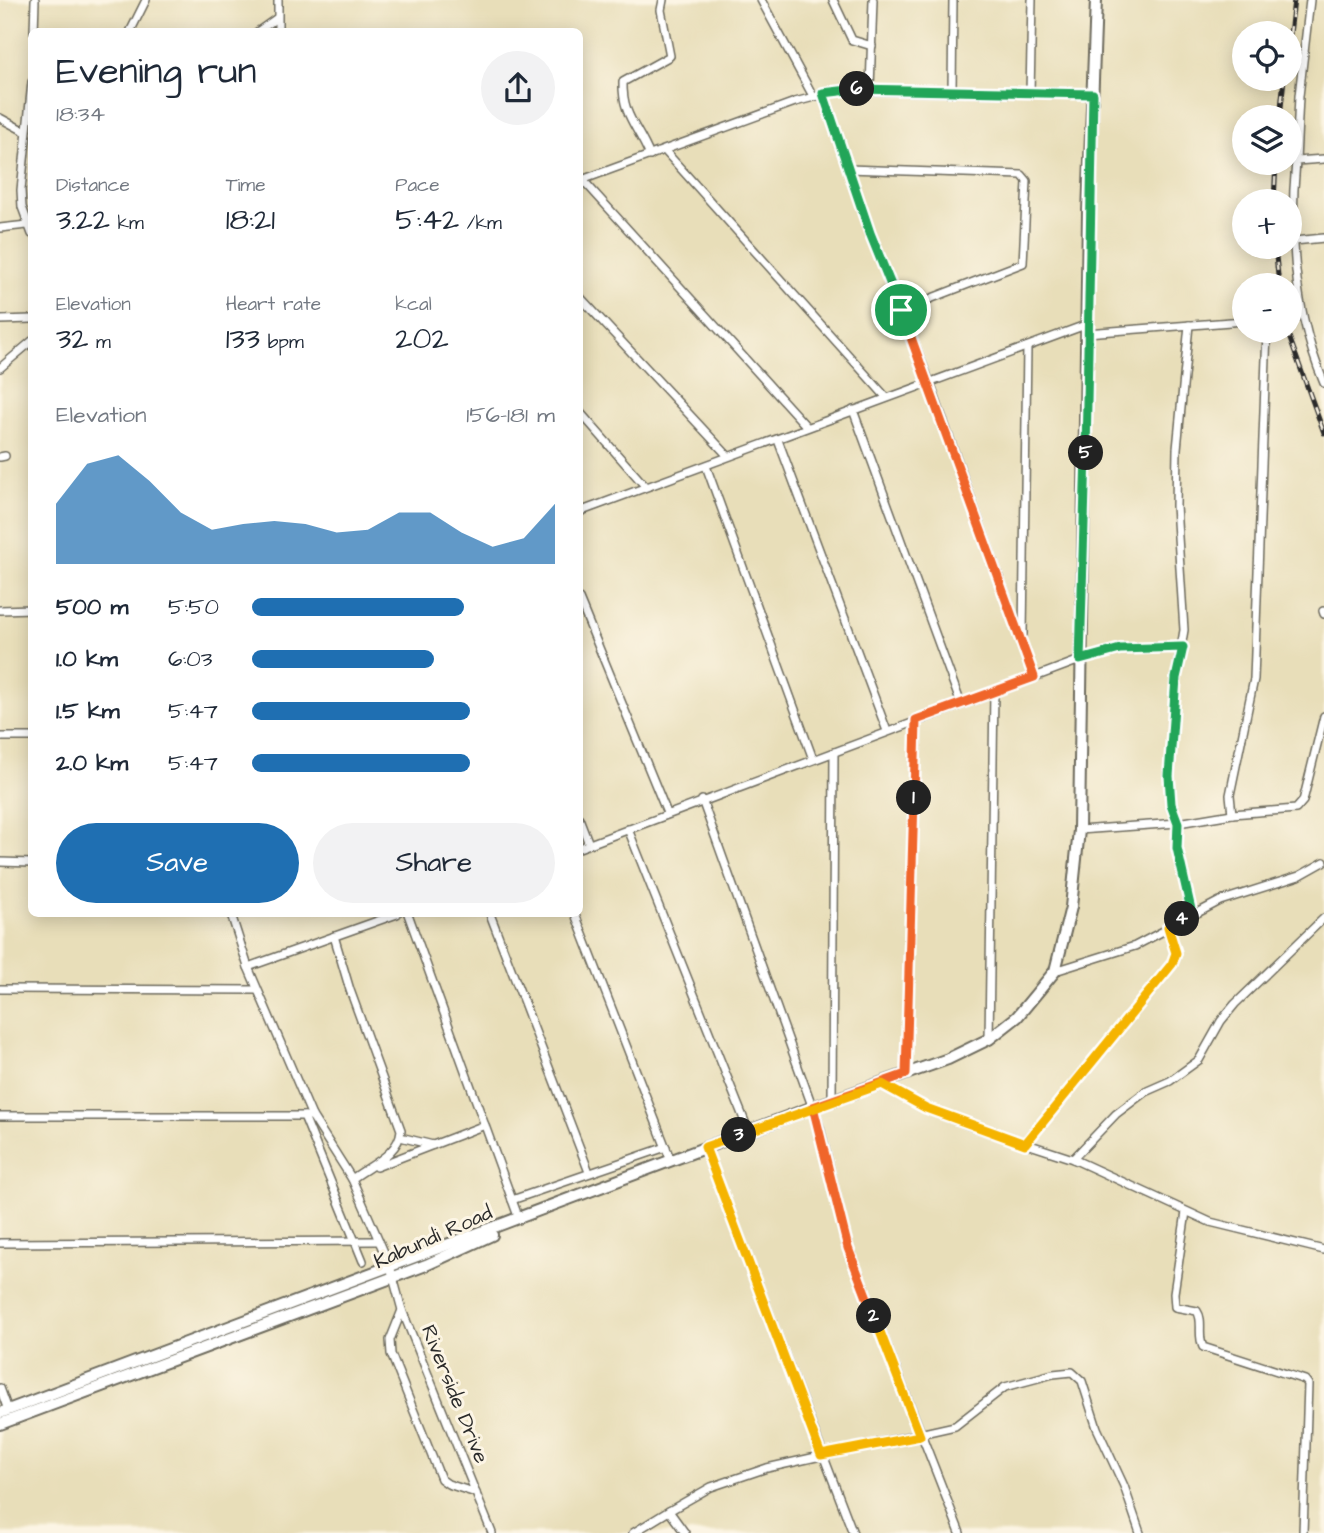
<!DOCTYPE html>
<meta charset="utf-8">
<style>
body{margin:0;font-family:"Architects Daughter",sans-serif;background:#f2f2f3;color:#1f2937;height:100vh;display:flex;flex-direction:column;font-size:26px;white-space:nowrap}
*{box-sizing:border-box;margin:0}
p{font-size:23px;color:#747a83}
.icon{flex:none;width:38px;height:38px;fill:none;stroke:currentColor;stroke-width:2;stroke-linecap:round;stroke-linejoin:round}
.map{position:relative;flex:1;overflow:hidden}
.sheet{position:absolute;left:28px;top:28px;width:555px;height:889px;display:flex;flex-direction:column;background:#fff;border-radius:10px;box-shadow:0 4px 18px #0003}
.sheet>*{flex:none}
.tools{position:absolute;left:1232px;top:21px;display:grid;gap:14px}
.tools a{display:grid;place-items:center;width:70px;height:70px;border-radius:50%;background:#fff;box-shadow:0 4px 18px #0003;font-size:35px}
.pin{position:absolute;display:grid;place-items:center;width:60px;height:60px;color:#fff;margin:-30px;border:4px solid #fff;border-radius:50%;box-shadow:0 2px 7px #0007}
.km{position:absolute;width:35px;height:35px;margin:-18px;border-radius:50%;background:#222;color:#fff;font-size:19px;line-height:35px;text-align:center}
.round{display:grid;place-items:center;flex:none;width:74px;height:74px;border-radius:37px;background:#f2f2f3}
.headline{display:flex;align-items:center;justify-content:space-between;height:119px;padding:0 28px}
h1{font-size:38px;font-weight:600;line-height:52px}
.figures{display:grid;grid-template-columns:repeat(3,1fr);gap:10px;height:119px;padding:7px 28px}
.figures div{display:grid;align-content:center}
.figures b{font-size:30px;font-weight:600}
.figures small{font-size:19px;font-weight:400}
.figures p{font-size:19px}
.chart{height:196px;padding:14px 28px}
.chart p{display:flex;justify-content:space-between}
.chart svg{width:100%;height:126px;margin-top:7px;fill:#1f6fb2;opacity:.7}
.button{display:flex;gap:14px;margin-top:auto;padding:14px 28px}
.button a{flex:1;height:80px;border-radius:42px;background:#1f6fb2;color:#fff;font-size:28px;font-weight:600;line-height:80px;text-align:center}
.button a+a{background:#f2f2f3;color:#1f2937}
ul{padding:0 28px;list-style:none;font-size:23px}
li{display:grid;grid-template-columns:112px 84px 1fr;align-items:center;height:52px}
li i{height:18px;border-radius:9px;background:#1f6fb2}
.map>svg:first-child{display:block}
.lines{fill:none;stroke-linecap:round;stroke-linejoin:round}
.street-casing{stroke:#6d6a5d;stroke-width:10}
.secondary-casing{stroke:#6d6a5d;stroke-width:14}
.street{stroke:#fff;stroke-width:7}
.secondary{stroke:#fff;stroke-width:10}
.rail-casing{stroke:#2b2b2b;stroke-width:5}
.rail{stroke:#fcf5e5;stroke-width:2.5;stroke-dasharray:8;stroke-linecap:butt}
.split-1-casing{stroke:#fff;stroke-width:14}
.split-2-casing{stroke:#fff;stroke-width:14}
.split-3-casing{stroke:#fff;stroke-width:14}
.split-4-casing{stroke:#fff;stroke-width:14}
.split-5-casing{stroke:#fff;stroke-width:14}
.split-6-casing{stroke:#fff;stroke-width:14}
.split-7-casing{stroke:#fff;stroke-width:14}
.split-1{stroke:#f0652b;stroke-width:9}
.split-2{stroke:#f0652b;stroke-width:9}
.split-3{stroke:#f5b400;stroke-width:9}
.split-4{stroke:#f5b400;stroke-width:9}
.split-5{stroke:#22a559;stroke-width:9}
.split-6{stroke:#22a559;stroke-width:9}
.split-7{stroke:#22a559;stroke-width:9}
.labels{text-anchor:middle;dominant-baseline:central;stroke-width:6;stroke-linejoin:round;paint-order:stroke}
.street-label{font-size:21px;fill:#2b2b2b;stroke:#fcf5e5}
</style>
<div class="map">
<svg width="1324" height="1533" viewBox="0 0 1324 1533">
<rect width="100%" height="100%" fill="#fcf5e5"/>
<filter id="ink" filterUnits="userSpaceOnUse"><feTurbulence type="fractalNoise" baseFrequency=".0143" numOctaves="2"/><feDisplacementMap in="SourceGraphic" scale="14" xChannelSelector="R" yChannelSelector="G"/><feConvolveMatrix kernelMatrix="1 2 1 2 8 2 1 2 1" color-interpolation-filters="sRGB"/></filter>
<filter id="wash" filterUnits="userSpaceOnUse"><feTurbulence type="fractalNoise" baseFrequency=".00686" numOctaves="4" result="noise"/><feDisplacementMap in="SourceGraphic" scale="28" xChannelSelector="R" yChannelSelector="G"/><feGaussianBlur stdDeviation="1.57" result="paint"/><feColorMatrix in="noise" values="0 0 0 0 0 0 0 0 0 0 0 0 0 0 0 0 0 1.4 0 .05"/><feComposite in="paint" operator="in"/></filter>
<g filter="url(#wash)">
<rect width="100%" height="100%" fill="#e8deb9"/>
</g>
<g filter="url(#ink)">
<g class="lines">
<!-- street casing -->
<g class="street-casing">
<g id="street">
<polyline points="278,0 278,32"/>
<polyline points="761,0 813,96"/>
<polyline points="833,0 852,40 872,46"/>
<polyline points="34,32 35,0"/>
<polyline points="130,32 146,0"/>
<polyline points="257,32 277,18"/>
<polyline points="32,82 21,190 22,207 32,234"/>
<polyline points="870,89 873,0"/>
<polyline points="952,91 953,0"/>
<polyline points="823,93 870,233 930,383 1034,677"/>
<polyline points="1030,93 1032,0"/>
<polyline points="0,118 26,132"/>
<polyline points="665,151 886,397"/>
<path d="M 650,156 C 638,126 622,116 623,82 L 670,56 L 661,10 L 663,0"/>
<path d="M 1324,159 L 1296,161 C 1289,235 1295,314 1324,383"/>
<polyline points="1296,161 1299,96 1310,0"/>
<polyline points="848,169 1022,175 1027,181 1023,263 901,310"/>
<polyline points="583,180 807,427"/>
<polyline points="579,181 795,102 841,90 1093,94"/>
<polyline points="0,228 27,225"/>
<polyline points="1294,241 1324,238"/>
<polyline points="579,296 728,456"/>
<polyline points="0,320 32,319"/>
<polyline points="1189,325 1177,449 1176,506 1184,630 1176,678 1169,776 1171,804 1178,823 1232,814 1296,809 1303,801 1324,716"/>
<polyline points="1086,333 1244,321"/>
<polyline points="0,368 32,341"/>
<polyline points="853,410 961,704"/>
<polyline points="579,411 645,486"/>
<polyline points="778,440 887,731"/>
<polyline points="0,457 5,456"/>
<polyline points="706,466 813,759"/>
<polyline points="579,512 1088,324"/>
<polyline points="579,599 667,813"/>
<polyline points="0,610 32,609"/>
<polyline points="1323,611 1324,614"/>
<polyline points="1023,634 1027,347"/>
<polyline points="0,737 32,737"/>
<polyline points="702,800 820,1128 848,1247 960,1533"/>
<polyline points="1232,814 1230,795 1254,679 1267,331"/>
<polyline points="579,818 589,844"/>
<polyline points="628,829 749,1132"/>
<polyline points="1079,830 1178,823 1177,848 1192,914"/>
<polyline points="579,848 1080,660 1120,649 1183,647"/>
<polyline points="0,862 32,863"/>
<polyline points="231,914 248,967 312,1116 352,1179 390,1266 402,1310 492,1533"/>
<polyline points="408,914 519,1219"/>
<polyline points="490,914 589,1172"/>
<polyline points="575,914 671,1161"/>
<path d="M 334,936 L 350,990 L 401,1130 C 399,1155 368,1166 352,1179"/>
<polyline points="248,967 397,914"/>
<polyline points="1055,971 1135,946 1220,901 1299,876 1324,862"/>
<polyline points="0,989 257,990"/>
<polyline points="989,1039 994,691"/>
<polyline points="906,1074 916,720"/>
<polyline points="882,1084 926,1108 972,1126 1073,1159 1210,1222 1324,1250"/>
<polyline points="832,1101 834,752"/>
<polyline points="0,1116 312,1116"/>
<polyline points="304,1116 363,1261"/>
<polyline points="400,1137 433,1145"/>
<polyline points="1025,1144 1172,964 1176,953 1168,927"/>
<polyline points="705,1147 853,1533"/>
<polyline points="1073,1159 1116,1114 1145,1092 1170,1081 1199,1060 1221,1021 1235,1004 1324,918"/>
<polyline points="376,1167 485,1125"/>
<polyline points="512,1200 666,1147"/>
<path d="M 1186,1212 L 1174,1293 L 1175,1307 L 1197,1311 C 1204,1321 1197,1335 1203,1347 L 1305,1380 L 1308,1384 L 1303,1533"/>
<polyline points="0,1243 378,1241"/>
<polyline points="402,1310 390,1340 391,1354 441,1479 448,1484 476,1493"/>
<polyline points="0,1388 8,1410"/>
<polyline points="633,1533 669,1511"/>
<polyline points="685,1533 669,1511 711,1487 767,1468 955,1426 1005,1387 1053,1374 1072,1372 1082,1381 1097,1428 1124,1486 1140,1533"/>
</g>
</g>
<!-- secondary casing -->
<g class="secondary-casing">
<g id="secondary">
<polyline points="0,1413 813,1107 948,1059 989,1039 1017,1017 1055,971 1071,907 1079,830 1088,213 1096,0"/>
<polyline points="0,1424 426,1265 492,1235"/>
</g>
</g>
<!-- street -->
<use href="#street" class="street"/>
<!-- secondary -->
<use href="#secondary" class="secondary"/>
<!-- rail casing -->
<g class="rail-casing">
<g id="rail">
<polyline points="1290,34 1294,0"/>
<polyline points="1280,117 1284,79"/>
<polyline points="1274,201 1276,163"/>
<polyline points="1275,247 1279,285"/>
<polyline points="1287,331 1324,433"/>
</g>
</g>
<!-- rail -->
<use href="#rail" class="rail"/>
</g>
</g>
<g class="lines" filter="url(#ink)">
<!-- split-1 casing -->
<g class="split-1-casing">
<polyline id="split-1" points="901,310 1034,677 916,720 914,798"/>
</g>
<!-- split-2 casing -->
<g class="split-2-casing">
<polyline id="split-2" points="874,1316 848,1248 813,1107 906,1074 914,798"/>
</g>
<!-- split-3 casing -->
<g class="split-3-casing">
<polyline id="split-3" points="739,1135 705,1147 821,1455 920,1436 874,1316"/>
</g>
<!-- split-4 casing -->
<g class="split-4-casing">
<polyline id="split-4" points="739,1135 882,1084 926,1108 1025,1144 1172,964 1176,953 1168,927 1182,919"/>
</g>
<!-- split-5 casing -->
<g class="split-5-casing">
<polyline id="split-5" points="1086,453 1080,660 1120,649 1183,647 1176,678 1169,776 1171,804 1178,823 1177,848 1192,914 1182,919"/>
</g>
<!-- split-6 casing -->
<g class="split-6-casing">
<polyline id="split-6" points="857,89 1093,94 1086,453"/>
</g>
<!-- split-7 casing -->
<g class="split-7-casing">
<polyline id="split-7" points="857,89 823,93 870,233 901,310"/>
</g>
<!-- split-1 -->
<use href="#split-1" class="split-1"/>
<!-- split-2 -->
<use href="#split-2" class="split-2"/>
<!-- split-3 -->
<use href="#split-3" class="split-3"/>
<!-- split-4 -->
<use href="#split-4" class="split-4"/>
<!-- split-5 -->
<use href="#split-5" class="split-5"/>
<!-- split-6 -->
<use href="#split-6" class="split-6"/>
<!-- split-7 -->
<use href="#split-7" class="split-7"/>
</g>
<g class="labels">
<!-- street labels -->
<g class="street-label">
<text transform="translate(433 1237) rotate(-24)">Kabundi Road</text>
<text transform="translate(455 1394) rotate(68)">Riverside Drive</text>
</g>
</g>
</svg>
<div class="tools">
<a><svg class="icon" aria-label="locate" viewBox="0 0 24 24"><circle cx="12" cy="12" r="6"/><path d="M12 2v4M12 18v4M2 12h4M18 12h4"/></svg></a>
<a><svg class="icon" aria-label="layers" viewBox="0 0 24 24"><path d="M12 4l9 5-9 5-9-5zM3 14l9 5 9-5"/></svg></a>
<a>+</a>
<a>−</a>
</div>
<div class="pin" style="left:901px;top:310px;background:#1e9e55"><svg class="icon" aria-label="arrive" viewBox="0 0 24 24"><path d="M6 21V4h12l-3 4 3 4H6"/></svg></div>
<b class="km" style="left:914px;top:798px">1</b>
<b class="km" style="left:874px;top:1316px">2</b>
<b class="km" style="left:739px;top:1135px">3</b>
<b class="km" style="left:1182px;top:919px">4</b>
<b class="km" style="left:1086px;top:453px">5</b>
<b class="km" style="left:857px;top:89px">6</b>
<section class="sheet">
<div class="headline"><div><h1>Evening run</h1><p>18:34</p></div><a class="round"><svg class="icon" aria-label="share" viewBox="0 0 24 24"><path d="M12 15V3M7 8l5-5 5 5M5 13v7h14v-7"/></svg></a></div>
<div class="figures">
<div><p>Distance</p><b>3.22<small> km</small></b></div>
<div><p>Time</p><b>18:21</b></div>
<div><p>Pace</p><b>5:42<small> /km</small></b></div>
</div>
<div class="figures">
<div><p>Elevation</p><b>32<small> m</small></b></div>
<div><p>Heart rate</p><b>133<small> bpm</small></b></div>
<div><p>kcal</p><b>202</b></div>
</div>
<div class="chart"><p><span>Elevation</span>156–181 m</p>
<svg viewBox="0 0 160 44" preserveAspectRatio="none"><path d="M0 44V23L10 9L20 6L30 15L40 26L50 32L60 30L70 29L80 30L90 33L100 32L110 26L120 26L130 33L140 38L150 35L160 23V44z"/></svg>
</div>
<ul>
<li><b>500 m</b>5:50<i style="width:70%"></i></li>
<li><b>1.0 km</b>6:03<i style="width:60%"></i></li>
<li><b>1.5 km</b>5:47<i style="width:72%"></i></li>
<li><b>2.0 km</b>5:47<i style="width:72%"></i></li>
</ul>
<div class="button"><a>Save</a><a>Share</a></div>
</section>
</div>
